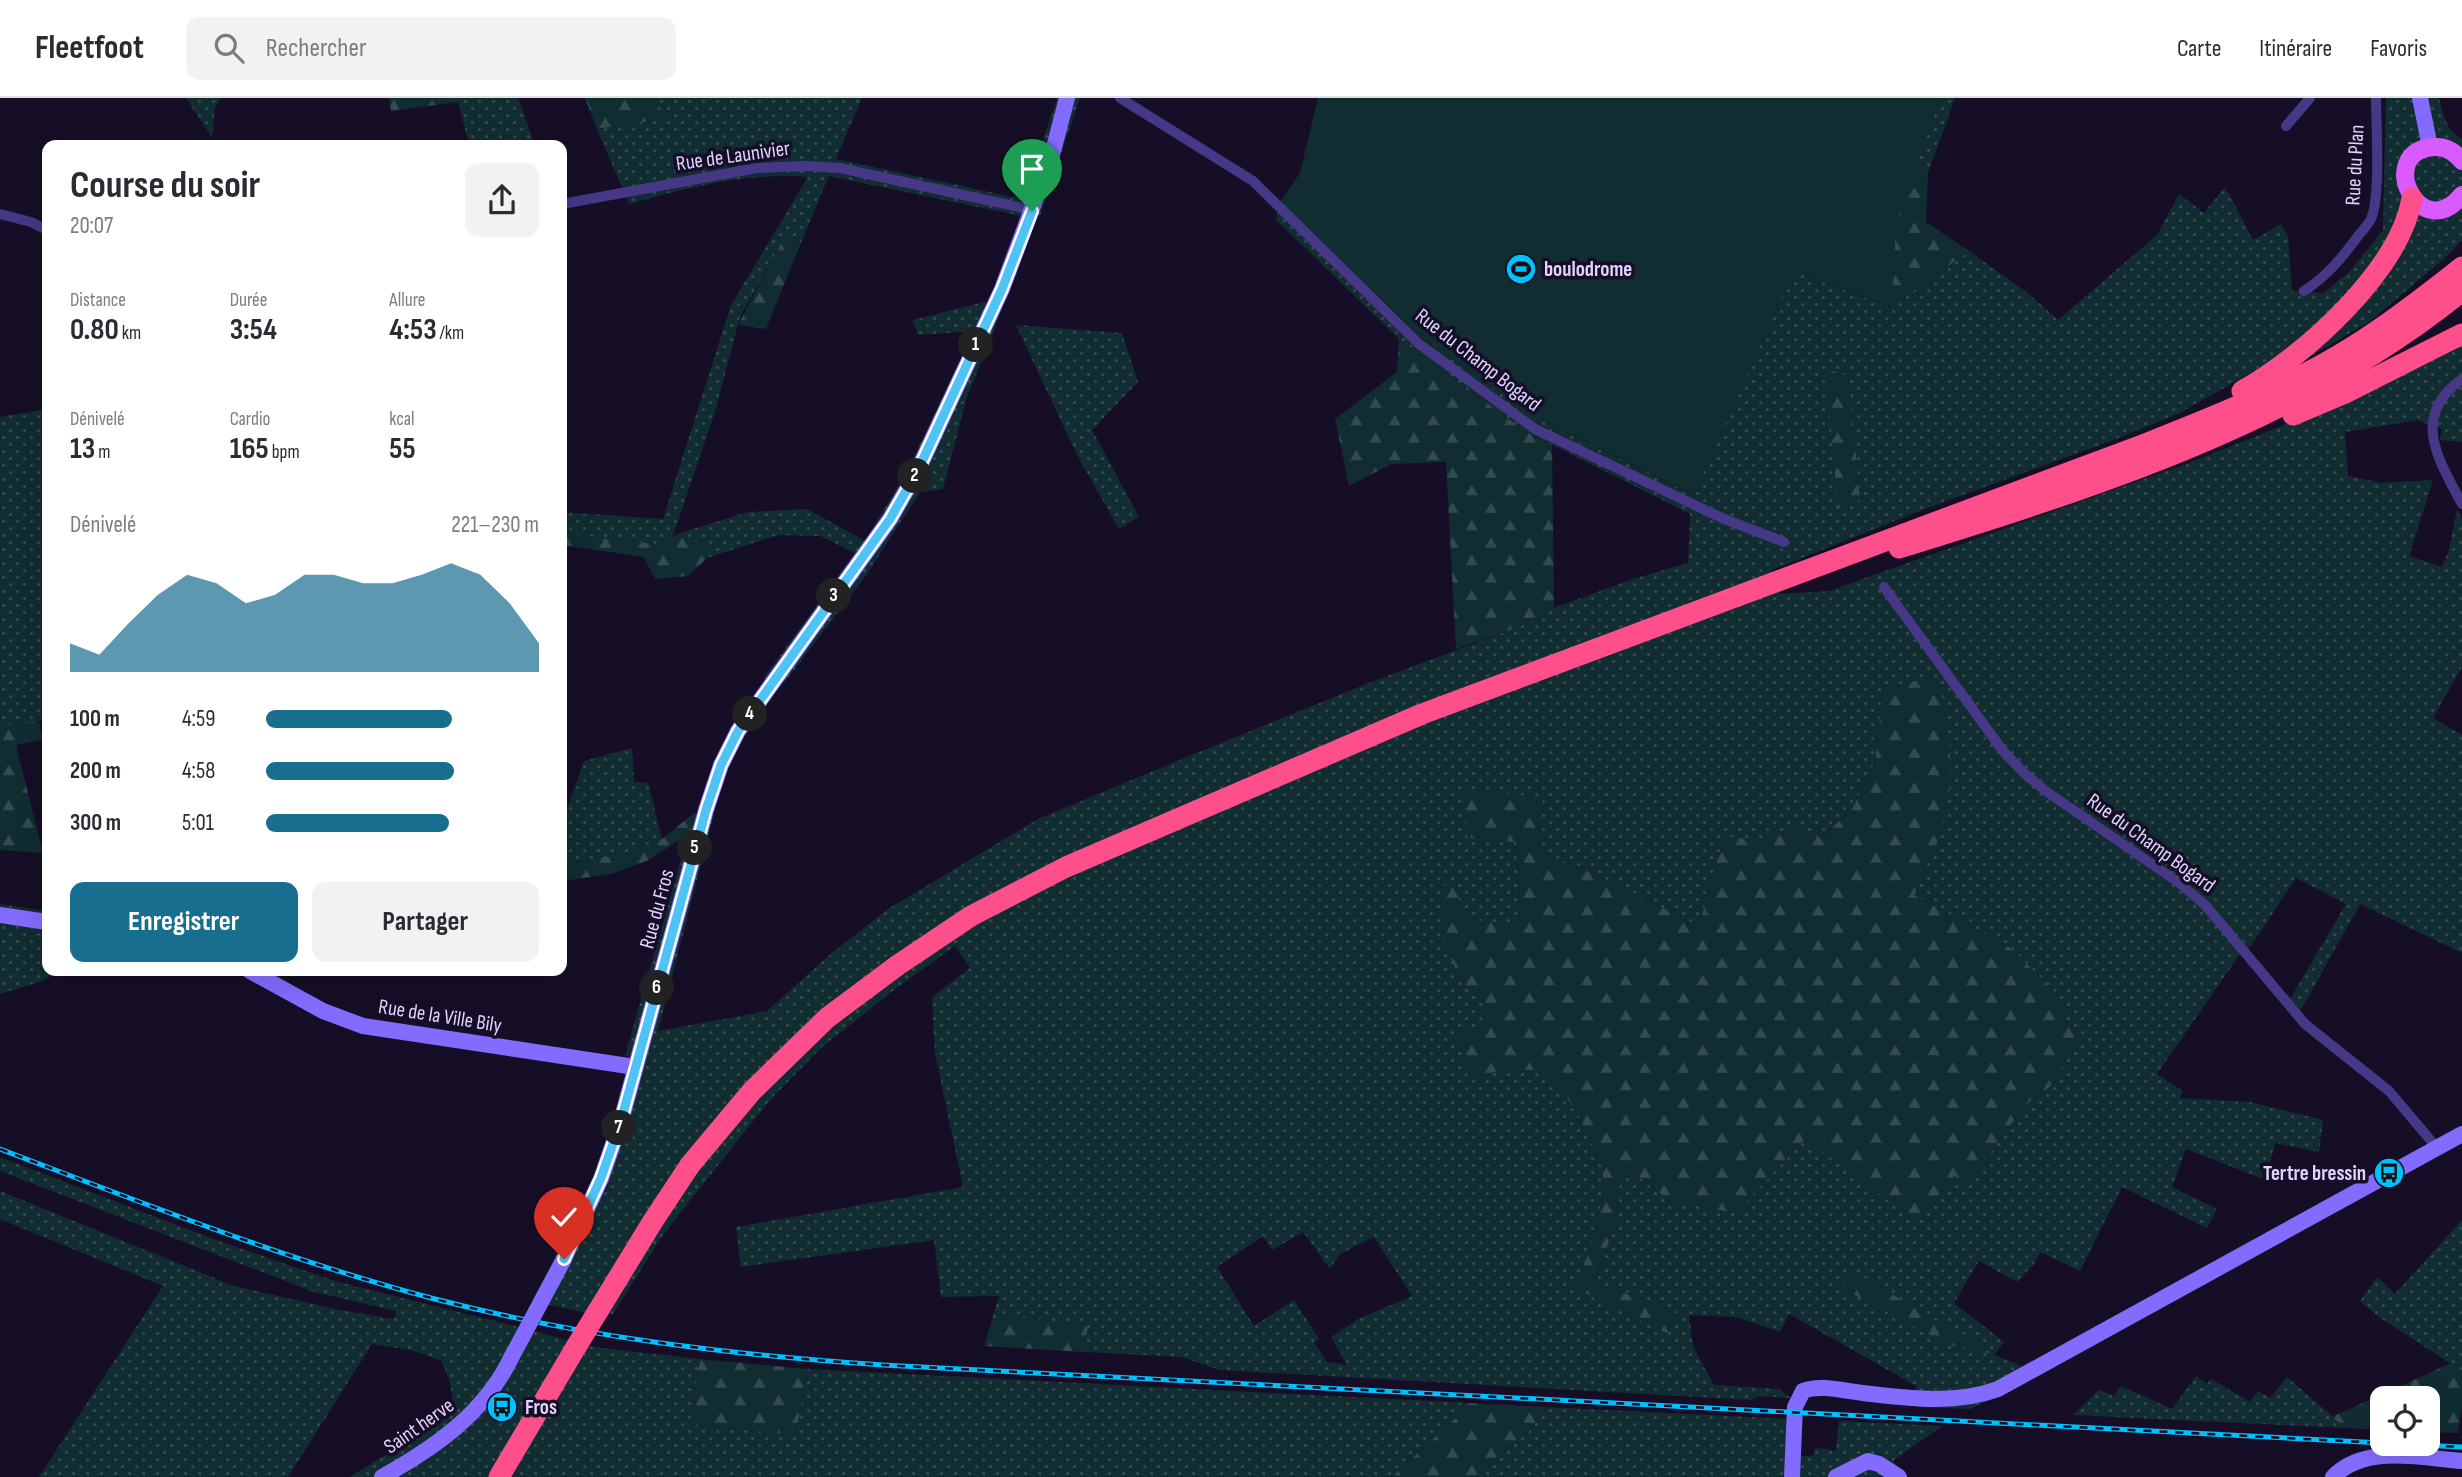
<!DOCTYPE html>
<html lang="fr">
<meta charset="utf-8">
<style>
body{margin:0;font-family:"Sofia Sans Condensed",sans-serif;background:#f2f2f3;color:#2b2b33;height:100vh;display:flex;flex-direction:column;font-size:26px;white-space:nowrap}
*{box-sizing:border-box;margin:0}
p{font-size:23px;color:#7c7c81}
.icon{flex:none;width:38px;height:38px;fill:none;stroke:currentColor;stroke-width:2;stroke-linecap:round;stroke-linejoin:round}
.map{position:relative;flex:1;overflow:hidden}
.drawer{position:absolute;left:42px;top:42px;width:525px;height:836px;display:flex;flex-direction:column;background:#fff;border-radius:14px;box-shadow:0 7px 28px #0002}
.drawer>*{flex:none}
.fabs{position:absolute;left:2370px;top:1288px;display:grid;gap:14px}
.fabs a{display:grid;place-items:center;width:70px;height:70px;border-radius:14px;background:#fff;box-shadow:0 7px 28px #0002;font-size:35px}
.pin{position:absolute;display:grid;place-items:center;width:60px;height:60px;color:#fff;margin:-72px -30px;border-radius:50% 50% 50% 0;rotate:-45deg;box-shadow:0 0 7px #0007}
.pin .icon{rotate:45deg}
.km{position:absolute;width:35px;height:35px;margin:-18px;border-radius:50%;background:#222;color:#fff;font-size:19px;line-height:35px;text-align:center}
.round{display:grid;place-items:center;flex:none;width:74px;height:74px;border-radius:14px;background:#f2f2f3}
.headline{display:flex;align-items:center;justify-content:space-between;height:119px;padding:0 28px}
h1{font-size:38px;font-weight:700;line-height:52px}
.metrics{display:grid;grid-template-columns:repeat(3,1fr);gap:10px;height:119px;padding:7px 28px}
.metrics div{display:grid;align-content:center}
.metrics b{font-size:30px;font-weight:700}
.metrics small{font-size:19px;font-weight:400}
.metrics p{font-size:19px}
.chart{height:196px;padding:14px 28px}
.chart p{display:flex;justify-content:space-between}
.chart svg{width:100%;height:126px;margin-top:7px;fill:#186e8f;opacity:.7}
.action{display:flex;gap:14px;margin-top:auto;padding:14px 28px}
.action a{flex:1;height:80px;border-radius:14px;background:#186e8f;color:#fff;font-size:28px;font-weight:700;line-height:80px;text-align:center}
.action a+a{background:#f2f2f3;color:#2b2b33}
ul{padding:0 28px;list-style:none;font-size:23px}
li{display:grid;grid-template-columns:112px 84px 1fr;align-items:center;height:52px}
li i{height:18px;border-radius:9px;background:#186e8f}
header{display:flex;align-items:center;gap:42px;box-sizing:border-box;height:98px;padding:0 35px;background:#fff;border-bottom:2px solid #e1e1e2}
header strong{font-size:33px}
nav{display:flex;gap:38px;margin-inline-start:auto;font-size:24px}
.search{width:490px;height:63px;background:#f2f2f3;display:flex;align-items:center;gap:18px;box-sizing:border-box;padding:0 24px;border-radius:14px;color:#7c7c81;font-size:26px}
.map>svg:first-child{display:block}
.grass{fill:url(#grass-dots);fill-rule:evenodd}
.forest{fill:url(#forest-firs)}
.garden{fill:#112d31}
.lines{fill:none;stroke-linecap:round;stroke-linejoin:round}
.street{stroke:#463787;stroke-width:10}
.secondary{stroke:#836bff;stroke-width:16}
.primary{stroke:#d95bff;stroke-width:18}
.highway{stroke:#ff4f8a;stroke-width:21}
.rail-casing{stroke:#00c1ff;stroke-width:5}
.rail{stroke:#160e26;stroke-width:2.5;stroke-dasharray:8;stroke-linecap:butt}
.secondary-bridge{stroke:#836bff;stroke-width:16}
.highway-bridge{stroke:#ff4f8a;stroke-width:21}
.route-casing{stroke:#fff;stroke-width:14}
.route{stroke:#4fc3f7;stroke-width:9}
.labels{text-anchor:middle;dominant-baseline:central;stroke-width:7;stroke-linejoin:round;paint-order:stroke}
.street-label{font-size:21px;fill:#dfd4ff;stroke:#160e26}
.poi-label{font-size:21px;font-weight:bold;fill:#dfd4ff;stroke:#160e26;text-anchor:start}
</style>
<header>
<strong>Fleetfoot</strong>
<div class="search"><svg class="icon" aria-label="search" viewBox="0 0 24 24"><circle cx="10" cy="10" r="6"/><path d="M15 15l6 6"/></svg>Rechercher</div>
<nav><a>Carte</a><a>Itinéraire</a><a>Favoris</a></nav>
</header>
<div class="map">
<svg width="2462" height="1379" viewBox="0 0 2462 1379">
<defs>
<pattern id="grass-dots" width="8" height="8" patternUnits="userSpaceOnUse" patternTransform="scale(1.75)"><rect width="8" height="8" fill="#112d31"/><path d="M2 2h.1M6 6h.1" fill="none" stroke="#334b50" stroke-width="1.8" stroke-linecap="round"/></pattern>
<pattern id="forest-firs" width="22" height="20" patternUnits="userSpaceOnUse" patternTransform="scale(1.75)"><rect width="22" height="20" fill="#112d31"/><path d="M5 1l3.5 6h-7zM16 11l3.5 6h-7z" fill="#334b50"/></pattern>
</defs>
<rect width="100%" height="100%" fill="#160e26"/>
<!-- grass -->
<g class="grass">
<polygon points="186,0 221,0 215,10 212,40"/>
<polygon points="457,0 518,0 535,47 469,47"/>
<path d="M 657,0 L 862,0 L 836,61 L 1013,99 L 1027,90 L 1057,0 L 1080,0 L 1040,118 L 1017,117 L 829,78 L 800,147 L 784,141 L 740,219 L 715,314 L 673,438 L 656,446 L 562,435 L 562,414 L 663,421 L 731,207 L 808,79 C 749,74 686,90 629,106 L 597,31 L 663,21 Z"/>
<polygon points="1940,0 1955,0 1928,75 1916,65"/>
<path d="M 2386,0 L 2439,0 C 2443,17 2446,32 2462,41 L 2462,142 L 2444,161 L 2369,224 L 2297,266 L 2264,267 L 2180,315 L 2111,343 L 1922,412 L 1772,472 L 1780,496 L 1829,493 L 2186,366 L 2345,303 L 2462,245 L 2462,344 L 2440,342 L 2442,331 L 2417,322 L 2345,334 L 2348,378 L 2382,385 L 2433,382 L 2409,458 L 2442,469 L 2449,452 L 2457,411 L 2462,421 L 2462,569 L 2433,620 L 2462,637 L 2462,855 L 2360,806 L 2301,912 L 2290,901 L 2346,806 L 2296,780 L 2251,848 L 2240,856 L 2157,976 L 2183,993 L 2180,1000 L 2250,1004 L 2323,1022 L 2319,1054 L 2275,1045 L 2266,1082 L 2186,1051 L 2172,1089 L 2217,1111 L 2207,1130 L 2122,1089 L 2080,1173 L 2040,1154 L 2034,1166 L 2017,1184 L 1979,1163 L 1954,1205 L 2004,1244 L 1994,1257 L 2019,1267 L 2027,1281 L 1971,1311 L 1915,1309 L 1916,1288 L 1789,1216 L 1780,1234 L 1736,1219 L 1689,1217 L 1693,1248 L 1714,1287 L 1779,1291 L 1791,1300 L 1759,1298 L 1751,1302 L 1220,1272 L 1182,1259 L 1084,1254 L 1088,1228 L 994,1215 L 999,1198 L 941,1199 L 934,1142 L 741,1169 L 736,1129 L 963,1089 L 935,955 L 932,899 L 970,870 L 955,848 L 894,892 L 822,949 L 770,1002 L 665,1134 L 612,1217 L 582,1214 L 532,1203 L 587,1099 L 606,1094 L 646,960 L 625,958 L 694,715 L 714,716 L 658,933 L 767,913 L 832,855 L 888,811 L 1038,721 L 1199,654 L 1371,584 L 1521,528 L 1554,510 L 1630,482 L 1688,465 L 1690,416 L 1525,333 L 1399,241 L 1276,122 L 1280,104 L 1423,241 L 1532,317 L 1693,397 L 1793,173 L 1891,209 L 1892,203 L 1906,198 L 1969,153 L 2029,196 L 2058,222 L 2157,137 L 2179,96 L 2204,115 L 2224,90 L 2229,96 L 2253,142 L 2281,126 L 2288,138 L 2292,193 L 2323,195 L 2349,174 L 2383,132 ZM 1883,590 L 1943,727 L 1914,797 L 2011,850 L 2057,896 L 2067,926 L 2051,989 L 2026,1006 L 1968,1085 L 1954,1078 L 1805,1041 L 1735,1115 L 1670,1103 L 1641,1080 L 1620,1078 L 1618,1117 L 1595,1184 L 1678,1216 L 1666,1234 L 1576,1190 L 1595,1137 L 1602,1098 L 1603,1069 L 1575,1010 L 1541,970 L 1489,975 L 1469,982 L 1485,924 L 1486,906 L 1459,879 L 1453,785 L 1464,815 L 1485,825 L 1520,826 L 1516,744 L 1593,775 L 1699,828 L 1724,739 L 1763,743 L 1795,729 L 1820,740 L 1852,711 L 1875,664 ZM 1303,1134 L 1330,1171 L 1340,1156 L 1374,1139 L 1412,1198 L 1358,1221 L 1331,1239 L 1347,1267 L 1327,1264 L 1314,1244 L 1319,1241 L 1294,1202 L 1254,1228 L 1217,1169 L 1263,1138 L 1272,1152 Z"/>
<polygon points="984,204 1003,210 967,299 943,391 920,394 867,476 785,584 763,581 855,455 820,438 778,437 707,460 708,440 686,447 680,435 748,414 807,411 865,443 907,373 974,233 918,237 913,222"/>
<polygon points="1016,227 1122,235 1138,284 1092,332 1139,419 1119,431 1077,357"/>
<polygon points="46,272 47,272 47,622 0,628 0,319 47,311"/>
<polygon points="632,650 634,684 648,685 662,741 624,756 562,766 562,725 584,663"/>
<polygon points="0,806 47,813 47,873 59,873 43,883 0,896"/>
<polygon points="0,1059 216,1142 335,1183 519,1229 502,1262 534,1233 594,1249 700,1261 690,1326 796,1337 807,1271 1469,1305 1459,1317 1392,1379 350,1379 455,1314 450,1285 442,1263 411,1252 372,1246 288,1379 39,1379 163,1188 0,1121 0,1093 234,1188 340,1212 394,1221 396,1213 314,1194 0,1073"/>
<polygon points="2462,1122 2462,1273 2379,1219 2360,1203 2377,1179 2395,1196"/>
<polygon points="2196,1278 2207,1286 2211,1281 2250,1304 2258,1293 2270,1300 2287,1279 2346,1330 2073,1317 2099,1292 2114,1298 2121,1288 2172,1311"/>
<polygon points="1546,1309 1790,1321 1786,1358 1813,1358 1816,1349 1836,1353 1839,1323 1942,1328 1893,1363 1907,1379 1473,1379 1529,1333"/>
</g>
<!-- forest -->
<g class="forest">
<polygon points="389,0 457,0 459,4 391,13"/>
<polygon points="585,0 657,0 664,21 597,31"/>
<polygon points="1916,65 1928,75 1926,124 1969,153 1906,198 1892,203 1896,124"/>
<polygon points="784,140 800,147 766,231 738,227"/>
<polygon points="1399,241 1525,333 1552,347 1554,510 1521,528 1456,551 1446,364 1391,366 1349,388 1335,321 1397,274"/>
<polygon points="1829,272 1849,278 1860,402 1838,410 1829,308"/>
<polygon points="562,435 655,446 680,435 687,447 709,440 707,460 688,478 655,481 644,459 562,447"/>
<path d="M 1938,579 C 1949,630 1957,673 1943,726 C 1937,750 1923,773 1914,797 L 2011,850 L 2057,896 L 2067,926 L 2081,937 L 2050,989 L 2026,1006 L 1968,1085 L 1954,1078 L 1917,1124 L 1805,1041 L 1735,1115 L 1670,1103 L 1641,1080 L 1620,1078 L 1618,1117 L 1595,1184 L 1679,1216 L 1667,1235 L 1575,1190 L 1595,1137 L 1602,1098 L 1603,1069 L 1575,1010 L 1541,971 L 1489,975 L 1469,983 L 1457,938 L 1484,924 L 1486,906 L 1459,879 L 1445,846 L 1444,788 L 1453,784 L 1464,815 L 1485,825 L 1520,825 L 1516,744 L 1467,740 L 1465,693 L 1543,699 L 1538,753 L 1593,775 L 1699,828 L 1724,738 L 1763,743 L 1795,729 L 1821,740 L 1852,711 L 1875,665 L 1883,590 Z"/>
<polygon points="39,623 42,642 16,647 43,755 0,752 0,628"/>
<polygon points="694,715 688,736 649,762 611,776 562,783 562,766 624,756 662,741"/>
<polygon points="1851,1172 1942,1226 1947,1226 1994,1257 1946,1246 1842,1190"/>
<polygon points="994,1215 1088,1228 1084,1254 984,1248"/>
<polygon points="700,1261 807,1271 796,1337 690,1326"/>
<polygon points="2451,1265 2462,1273 2462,1309 2458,1335 2427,1334 2427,1300 2382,1300 2382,1332 2346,1330 2332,1319"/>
<polygon points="1469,1305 1546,1309 1529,1333 1473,1379 1392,1379 1459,1317"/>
</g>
<!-- garden -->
<polygon class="garden" points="1318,0 1940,0 1896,124 1892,209 1793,173 1694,397 1532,317 1423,241 1280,104 1300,75"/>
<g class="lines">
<!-- street -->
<g class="street">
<polyline points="1120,0 1253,83 1419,246 1535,331 1724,421 1784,444"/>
<polyline points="2286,28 2310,0"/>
<polyline points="562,106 757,70 807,68 840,70 1032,112"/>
<polyline points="0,116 31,124 47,132"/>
<path d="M 2304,193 C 2327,178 2342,160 2358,138 C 2362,133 2368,127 2371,121 C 2381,97 2376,28 2376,0"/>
<path d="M 2462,281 C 2410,318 2438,361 2462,406"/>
<polyline points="1884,489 2003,653 2024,675 2047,694 2178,784 2205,807 2305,926 2389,993 2438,1051"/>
</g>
<!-- secondary -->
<g class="secondary">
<polyline points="2420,0 2430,49"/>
<polyline points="0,817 47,824"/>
<polyline points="250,873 323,913 363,928 635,969"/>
<polyline points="564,1161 601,1081 621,1023 706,712 721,667 738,633 890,421 918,372 1002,191 1052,57 1067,0"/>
<path d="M 382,1379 C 434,1350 484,1316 511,1260"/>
<path d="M 1792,1379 L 1795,1309 L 1803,1293 C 1820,1286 1844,1293 1863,1295 C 1907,1300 1955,1307 1998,1291 L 2462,1036"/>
<polyline points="1836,1379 1868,1363 1879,1366 1899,1379"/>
<path d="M 2333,1379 C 2365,1346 2421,1360 2462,1363"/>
</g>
<!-- primary -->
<path class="primary" d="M 2462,63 C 2455,54 2446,48 2434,49 C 2374,53 2420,149 2462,97"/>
<!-- highway -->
<g class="highway">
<path d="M 2242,293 C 2304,259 2400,172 2412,100"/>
<polyline points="2293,317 2345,295 2462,236"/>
<path d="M 1899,450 C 2096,389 2300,325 2462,193"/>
<path d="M 598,1213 L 653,1123 L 690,1067 L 752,993 L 827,920 L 898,867 L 971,818 L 1066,769 L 1422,616 L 2145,346 C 2216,318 2289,289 2354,248 C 2392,224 2427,197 2462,169"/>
<polyline points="499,1379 576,1249"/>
</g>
<!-- rail casing -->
<g class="rail-casing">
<g id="rail">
<path d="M 0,1051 C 143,1105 286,1162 435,1201 C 582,1239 732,1257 883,1267 L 2382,1345"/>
<polyline points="2398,1346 2462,1349"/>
</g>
</g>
<!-- rail -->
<use href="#rail" class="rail"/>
<!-- secondary-bridge -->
<polyline class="secondary-bridge" points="511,1260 564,1161"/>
<!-- highway-bridge -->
<polyline class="highway-bridge" points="576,1249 598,1213"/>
</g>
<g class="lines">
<!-- route casing -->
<g class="route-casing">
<polyline id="route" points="564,1161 601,1080 621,1023 706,712 721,667 738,633 890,421 918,372 1002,191 1032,113"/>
</g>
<!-- route -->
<use href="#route" class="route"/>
</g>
<!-- icons -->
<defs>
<g id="stadium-disc" transform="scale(1.575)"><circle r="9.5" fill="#00c1ff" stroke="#160e26"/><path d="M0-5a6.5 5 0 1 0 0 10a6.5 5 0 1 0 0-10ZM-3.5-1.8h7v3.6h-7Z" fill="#111"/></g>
<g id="bus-disc" transform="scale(1.575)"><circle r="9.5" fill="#00c1ff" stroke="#160e26"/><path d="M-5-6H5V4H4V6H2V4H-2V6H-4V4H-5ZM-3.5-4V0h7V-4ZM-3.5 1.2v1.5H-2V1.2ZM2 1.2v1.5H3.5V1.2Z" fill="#111"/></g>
</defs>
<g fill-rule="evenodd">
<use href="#stadium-disc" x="1521" y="171"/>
<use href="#bus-disc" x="2389" y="1075"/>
<use href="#bus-disc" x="502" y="1309"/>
</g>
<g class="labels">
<!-- street labels -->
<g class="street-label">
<text transform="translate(733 58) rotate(-8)">Rue de Launivier</text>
<text transform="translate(2355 67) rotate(-87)">Rue du Plan</text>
<text transform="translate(1478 262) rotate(38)">Rue du Champ Bogard</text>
<text transform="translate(2151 745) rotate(36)">Rue du Champ Bogard</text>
<text transform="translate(657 811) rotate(-75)">Rue du Fros</text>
<text transform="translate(440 918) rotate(9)">Rue de la Ville Bily</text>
<text transform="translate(419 1328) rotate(-35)">Saint herve</text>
</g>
<!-- poi labels -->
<g class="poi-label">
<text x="1544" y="171">boulodrome</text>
<text x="2366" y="1075" text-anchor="end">Tertre bressin</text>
<text x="525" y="1309">Fros</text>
</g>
</g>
</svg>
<div class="fabs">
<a><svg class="icon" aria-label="locate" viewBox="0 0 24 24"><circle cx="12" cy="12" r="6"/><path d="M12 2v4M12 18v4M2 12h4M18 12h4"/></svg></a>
</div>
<div class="pin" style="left:1032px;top:113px;background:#1e9e55"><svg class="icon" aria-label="arrive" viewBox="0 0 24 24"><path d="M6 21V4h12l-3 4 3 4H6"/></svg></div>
<div class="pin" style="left:564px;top:1161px;background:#d93025"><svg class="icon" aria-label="check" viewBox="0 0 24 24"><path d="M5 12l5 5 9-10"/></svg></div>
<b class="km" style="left:976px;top:247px">1</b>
<b class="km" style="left:915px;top:378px">2</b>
<b class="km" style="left:834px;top:498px">3</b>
<b class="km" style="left:750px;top:616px">4</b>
<b class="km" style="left:695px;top:750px">5</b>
<b class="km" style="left:657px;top:890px">6</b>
<b class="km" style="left:619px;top:1030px">7</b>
<section class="drawer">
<div class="headline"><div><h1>Course du soir</h1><p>20:07</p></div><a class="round"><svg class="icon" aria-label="share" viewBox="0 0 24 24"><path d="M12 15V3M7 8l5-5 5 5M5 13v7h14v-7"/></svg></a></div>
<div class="metrics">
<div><p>Distance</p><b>0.80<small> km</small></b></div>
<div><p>Durée</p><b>3:54</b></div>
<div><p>Allure</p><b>4:53<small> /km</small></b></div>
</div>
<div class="metrics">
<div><p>Dénivelé</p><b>13<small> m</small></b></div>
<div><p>Cardio</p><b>165<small> bpm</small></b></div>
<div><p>kcal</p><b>55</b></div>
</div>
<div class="chart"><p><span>Dénivelé</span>221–230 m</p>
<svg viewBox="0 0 160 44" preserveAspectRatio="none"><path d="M0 44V34L10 38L20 27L30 17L40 10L50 13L60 20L70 17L80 10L90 10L100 13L110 13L120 10L130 6L140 10L150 20L160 34V44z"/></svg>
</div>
<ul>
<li><b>100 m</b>4:59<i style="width:68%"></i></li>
<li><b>200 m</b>4:58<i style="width:69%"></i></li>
<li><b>300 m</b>5:01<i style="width:67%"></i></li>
</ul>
<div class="action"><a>Enregistrer</a><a>Partager</a></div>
</section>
</div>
